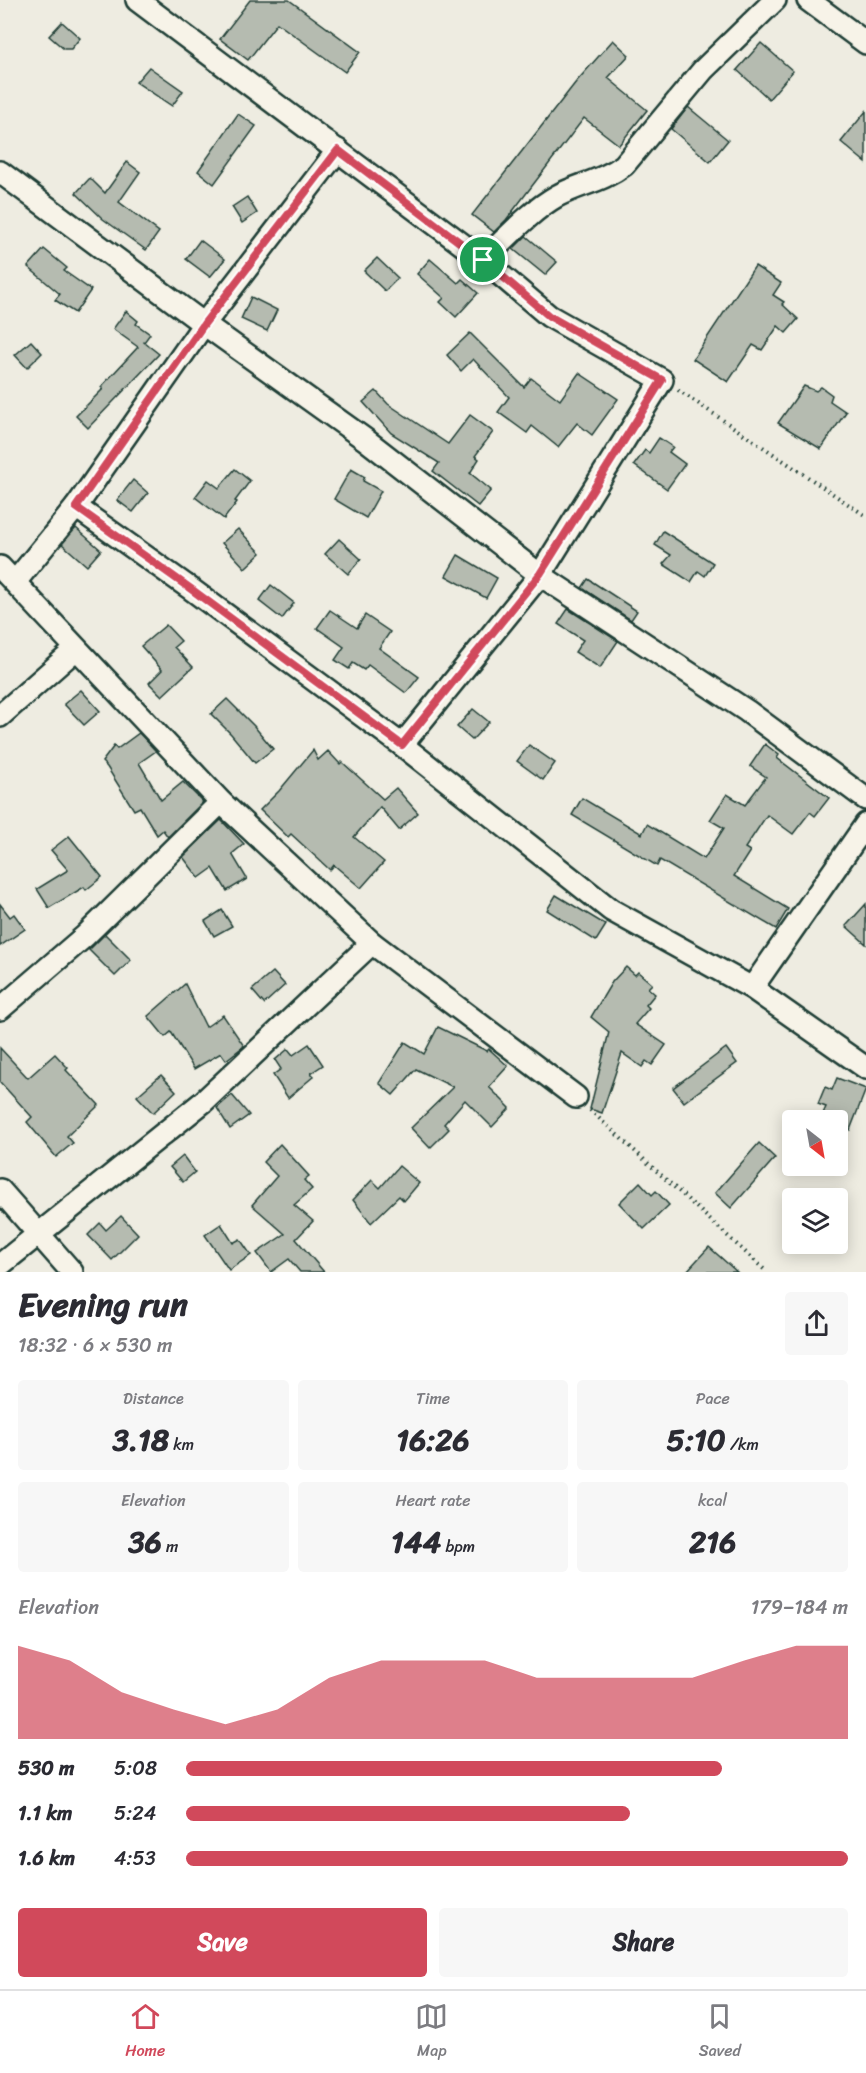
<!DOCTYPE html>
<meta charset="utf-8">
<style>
body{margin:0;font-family:Sriracha,sans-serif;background:#f7f7f7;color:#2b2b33;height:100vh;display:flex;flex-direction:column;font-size:22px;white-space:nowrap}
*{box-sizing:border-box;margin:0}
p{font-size:20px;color:#7c7c81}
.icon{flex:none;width:33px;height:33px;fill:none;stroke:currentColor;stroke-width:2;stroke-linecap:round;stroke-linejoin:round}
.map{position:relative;height:1272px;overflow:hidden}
.side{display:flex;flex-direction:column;background:#fff;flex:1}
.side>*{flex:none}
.needle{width:39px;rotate:149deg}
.controls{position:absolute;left:782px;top:1110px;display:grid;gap:12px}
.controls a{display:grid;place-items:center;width:66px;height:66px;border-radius:6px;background:#fff;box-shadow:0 3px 15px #0003;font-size:30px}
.pin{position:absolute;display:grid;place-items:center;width:51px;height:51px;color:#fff;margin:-26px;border:3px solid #fff;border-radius:50%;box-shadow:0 2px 6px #0007}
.round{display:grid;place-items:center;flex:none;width:63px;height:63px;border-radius:6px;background:#f7f7f7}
.overview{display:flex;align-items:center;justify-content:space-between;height:102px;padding:0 18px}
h1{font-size:33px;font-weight:800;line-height:45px}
.metrics{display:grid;grid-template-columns:repeat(3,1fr);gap:9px;height:102px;padding:6px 18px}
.metrics div{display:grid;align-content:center;border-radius:6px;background:#f7f7f7;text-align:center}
.metrics b{font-size:30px;font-weight:800}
.metrics small{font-size:16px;font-weight:400}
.metrics p{font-size:16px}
.chart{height:168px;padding:12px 18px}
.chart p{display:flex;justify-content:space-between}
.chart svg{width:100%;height:108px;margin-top:6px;fill:#d1495b;opacity:.7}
.action{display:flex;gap:12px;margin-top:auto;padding:12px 18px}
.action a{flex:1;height:69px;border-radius:6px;background:#d1495b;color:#fff;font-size:24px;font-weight:800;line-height:69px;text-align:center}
.action a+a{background:#f7f7f7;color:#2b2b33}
ul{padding:0 18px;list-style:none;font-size:20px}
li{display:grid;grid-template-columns:96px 72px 1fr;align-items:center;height:45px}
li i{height:15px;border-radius:8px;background:#d1495b}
.tab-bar{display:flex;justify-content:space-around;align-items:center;height:84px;border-top:2px solid #e1e1e2;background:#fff;font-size:16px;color:#7c7c81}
.tab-bar a{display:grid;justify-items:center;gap:3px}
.tab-bar .selected{color:#d1495b}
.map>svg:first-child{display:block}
.building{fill:#b5bbb0;stroke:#1f3d34;stroke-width:1.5}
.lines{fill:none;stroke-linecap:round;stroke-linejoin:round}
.minor-casing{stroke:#1f3d34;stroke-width:26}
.path{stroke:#1f3d34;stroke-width:4;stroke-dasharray:1.5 4.5;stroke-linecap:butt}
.minor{stroke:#f7f3e8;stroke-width:21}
.route-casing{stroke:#fff;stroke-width:12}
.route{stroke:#d1495b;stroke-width:8}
</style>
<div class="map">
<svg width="866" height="1272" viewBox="0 0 866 1272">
<rect width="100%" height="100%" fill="#eeece1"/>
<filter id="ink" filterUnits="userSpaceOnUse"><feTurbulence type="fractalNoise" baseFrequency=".0167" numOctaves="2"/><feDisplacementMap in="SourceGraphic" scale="12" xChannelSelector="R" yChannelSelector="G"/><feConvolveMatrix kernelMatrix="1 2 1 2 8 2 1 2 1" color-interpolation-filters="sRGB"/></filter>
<g filter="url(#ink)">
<!-- building -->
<g class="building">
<polygon points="250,0 289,0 360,52 345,72 277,23 248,60 220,39"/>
<polygon points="62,22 80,38 71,49 64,49 49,36"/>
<polygon points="613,40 629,55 608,78 647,110 619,145 584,118 506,220 494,232 472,215 576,82"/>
<polygon points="761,43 793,71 769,99 737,70"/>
<polygon points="149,67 183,91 172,106 136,82"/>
<polygon points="688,107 728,140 710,162 671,129"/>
<polygon points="866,111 866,163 841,142"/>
<polygon points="238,114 256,126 214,184 198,171"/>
<polygon points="127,162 140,172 119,202 159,232 146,250 103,219 76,193 90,178 105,193"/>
<polygon points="247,197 257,213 242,223 232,207"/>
<polygon points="526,236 557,262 545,275 513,249"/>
<polygon points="200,240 225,259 210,277 186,259"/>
<polygon points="44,249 67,268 64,271 91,290 75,313 55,300 60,294 28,267"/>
<polygon points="377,258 398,278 385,291 364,271"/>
<polygon points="430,259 458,283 462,279 478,293 456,317 440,302 444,298 417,274"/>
<polygon points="755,266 781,283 773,295 784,302 782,304 798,319 786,333 778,326 762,350 753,345 728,382 693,359"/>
<polygon points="251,297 277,310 267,331 241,319"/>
<polygon points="126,311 138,321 136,324 150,334 144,342 159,354 88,428 76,416 103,389 101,387 138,347 113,329"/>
<polygon points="470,333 524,387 531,378 560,400 579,373 618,399 592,435 577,423 558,447 532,426 527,433 498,412 509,397 473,359 461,371 447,355"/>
<polygon points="31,341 42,353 27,368 15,355"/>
<polygon points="804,386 816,391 821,387 832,395 830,401 846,412 821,449 778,423"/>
<polygon points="376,391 388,404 448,444 470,415 493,432 475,456 479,459 470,473 491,490 478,506 433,471 439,463 391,433 363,402"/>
<polygon points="659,438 673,447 669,452 685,464 667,489 634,465 645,450 649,453"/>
<polygon points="235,469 250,481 235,501 237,502 224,519 195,497 208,480 219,488"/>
<polygon points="351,469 365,477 363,481 381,491 366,518 334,499"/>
<polygon points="133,480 148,493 133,512 117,500"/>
<polygon points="76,528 101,550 87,566 62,544"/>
<polygon points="238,529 261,553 245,568 222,543"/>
<polygon points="663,531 713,563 705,576 698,571 691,582 663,564 671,555 655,545"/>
<polygon points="339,539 361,559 348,574 325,554"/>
<polygon points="458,555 497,578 486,598 446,576"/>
<polygon points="588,579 637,611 631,620 582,588"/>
<polygon points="271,585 294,603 282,619 259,601"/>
<polygon points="568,609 618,641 600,668 575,652 583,640 558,624"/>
<polygon points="330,610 357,628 365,615 390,632 379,648 419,677 406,693 368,665 364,670 353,663 349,669 335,660 344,647 317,628"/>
<polygon points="166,625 181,641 174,647 193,667 162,696 149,683 162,670 141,646"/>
<polygon points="81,690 100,711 84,725 64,704"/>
<polygon points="227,699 254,726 273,749 255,763 231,734 211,714"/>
<polygon points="473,709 489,722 472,740 457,727"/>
<polygon points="139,733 156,751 139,763 161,800 183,782 203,802 168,837 163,830 157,835 140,807 134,810 107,767 102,762 114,746 117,749"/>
<polygon points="765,744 779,755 777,758 829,798 815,816 810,812 793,834 767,815 745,848 750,851 734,876 788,909 776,929 660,860 657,866 572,815 582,798 642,834 647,824 704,859 724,828 710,820 727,794 745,805 766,777 750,766"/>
<polygon points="529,745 555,763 543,780 517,761"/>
<polygon points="313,750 318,760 328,751 340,764 342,762 383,799 396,788 418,813 399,830 380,807 354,837 384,862 361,888 334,865 330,870 291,834 288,837 260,810 279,791"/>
<polygon points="221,820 244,844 232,854 247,879 227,891 213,868 199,878 183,857"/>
<polygon points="69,836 102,877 86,890 84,887 49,908 37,889 68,870 51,850"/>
<polygon points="556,895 606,925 596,941 547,910"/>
<polygon points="0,904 10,917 14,914 25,929 0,946"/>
<polygon points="866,904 866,944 846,926"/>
<polygon points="222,910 232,926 214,936 205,921"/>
<polygon points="105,934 131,960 115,976 89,950"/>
<polygon points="626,967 635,975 638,972 652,984 648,988 655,994 646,1005 649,1008 635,1024 666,1045 652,1065 646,1061 642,1067 622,1053 602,1113 590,1109 609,1032 591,1017 612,982"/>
<polygon points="273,972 285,985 264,1004 252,990"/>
<polygon points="185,984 206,1027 223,1015 244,1046 226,1060 221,1053 194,1069 171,1032 165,1037 148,1016"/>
<polygon points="438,1027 487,1051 489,1049 508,1066 489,1087 510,1108 492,1127 465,1100 444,1124 449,1129 430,1148 411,1128 453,1087 416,1069 393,1095 379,1083 405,1042 424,1054"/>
<polygon points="309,1044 323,1065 311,1073 314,1076 288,1098 273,1075 281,1069 275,1060 288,1049 293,1055"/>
<polygon points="0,1048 28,1078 55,1054 68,1068 66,1070 99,1105 67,1136 73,1143 56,1157 27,1122 32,1117 0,1082"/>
<polygon points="726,1048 737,1063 684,1102 673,1088"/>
<polygon points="161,1075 176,1091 153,1113 137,1096"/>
<polygon points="837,1078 866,1089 850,1130 837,1124 837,1120 828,1120 821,1118 826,1107 818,1104 825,1087 832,1090"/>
<polygon points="232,1095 249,1115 230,1129 217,1108"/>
<polygon points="759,1143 775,1158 731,1208 715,1193"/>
<polygon points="280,1144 309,1176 304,1180 312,1189 294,1205 313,1221 296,1239 324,1272 300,1272 289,1259 271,1272 257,1253 285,1234 252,1205 277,1176 263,1162"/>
<polygon points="183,1156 195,1172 183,1182 170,1167"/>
<polygon points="399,1166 419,1183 404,1201 399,1196 371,1223 353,1200 372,1180 380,1188"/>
<polygon points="640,1182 652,1195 656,1191 669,1205 644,1229 619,1203"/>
<polygon points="121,1216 138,1234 112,1260 88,1235 100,1223 106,1230"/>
<polygon points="221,1224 233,1243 240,1239 251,1255 229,1270 205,1235"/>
<polygon points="709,1247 737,1272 686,1272"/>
</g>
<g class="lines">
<!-- minor casing -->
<g class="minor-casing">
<g id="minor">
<polyline points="137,0 483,260 549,316 662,380 540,575 402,745"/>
<polyline points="808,0 866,43"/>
<polyline points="0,172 204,324 366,440 540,575 747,711 866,799"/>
<path d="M 483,260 C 506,239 529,212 557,196 C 579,184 603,181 624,165 L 703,70 L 775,0"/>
<polyline points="76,507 191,589 402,745 611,910 752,988 866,1068"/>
<polyline points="0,567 221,802 372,943 576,1097"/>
<polyline points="15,582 76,507 204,324 338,150"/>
<polyline points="0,716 76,649"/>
<polyline points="752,988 866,824"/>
<polyline points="0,1009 85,936 221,802"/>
<polyline points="0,1190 72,1272"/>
<polyline points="0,1265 203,1102 372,943"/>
</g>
</g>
<!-- path -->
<g class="path">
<polyline points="678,390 866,516"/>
<polyline points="590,1110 767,1272"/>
</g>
<!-- minor -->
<use href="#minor" class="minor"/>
</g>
</g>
<g class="lines" filter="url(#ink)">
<!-- route casing -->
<g class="route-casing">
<polygon id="route" points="338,150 483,260 549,316 662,380 540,574 402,745 191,589 76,507 204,324"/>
</g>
<!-- route -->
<use href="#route" class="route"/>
</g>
</svg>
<div class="controls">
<a><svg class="needle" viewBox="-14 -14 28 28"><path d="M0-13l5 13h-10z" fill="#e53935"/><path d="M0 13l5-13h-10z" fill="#7c7c81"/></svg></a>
<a><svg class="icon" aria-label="layers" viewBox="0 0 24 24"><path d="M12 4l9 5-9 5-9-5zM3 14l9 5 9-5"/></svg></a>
</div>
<div class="pin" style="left:483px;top:260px;background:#1e9e55"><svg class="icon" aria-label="arrive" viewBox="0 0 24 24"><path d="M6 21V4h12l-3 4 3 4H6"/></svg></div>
</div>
<section class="side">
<div class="overview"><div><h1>Evening run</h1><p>18:32 · 6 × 530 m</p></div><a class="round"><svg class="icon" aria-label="share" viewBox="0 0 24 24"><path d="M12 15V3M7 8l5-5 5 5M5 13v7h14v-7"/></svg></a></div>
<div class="metrics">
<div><p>Distance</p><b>3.18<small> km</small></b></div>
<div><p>Time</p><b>16:26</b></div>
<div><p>Pace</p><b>5:10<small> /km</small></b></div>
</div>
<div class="metrics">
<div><p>Elevation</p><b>36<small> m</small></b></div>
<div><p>Heart rate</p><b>144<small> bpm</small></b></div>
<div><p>kcal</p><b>216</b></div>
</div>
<div class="chart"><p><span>Elevation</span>179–184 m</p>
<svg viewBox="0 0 160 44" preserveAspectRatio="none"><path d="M0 44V6L10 12L20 25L30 32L40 38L50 32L60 19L70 12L80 12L90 12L100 19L110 19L120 19L130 19L140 12L150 6L160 6V44z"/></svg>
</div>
<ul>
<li><b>530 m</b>5:08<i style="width:81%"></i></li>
<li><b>1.1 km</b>5:24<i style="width:67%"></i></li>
<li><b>1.6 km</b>4:53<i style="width:100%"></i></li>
</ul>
<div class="action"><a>Save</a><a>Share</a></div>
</section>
<nav class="tab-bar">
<a class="selected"><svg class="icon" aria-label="home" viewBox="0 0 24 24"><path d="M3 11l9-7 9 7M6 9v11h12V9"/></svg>Home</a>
<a><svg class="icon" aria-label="map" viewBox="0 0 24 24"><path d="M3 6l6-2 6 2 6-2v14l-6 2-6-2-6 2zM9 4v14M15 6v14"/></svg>Map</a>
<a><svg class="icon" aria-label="saved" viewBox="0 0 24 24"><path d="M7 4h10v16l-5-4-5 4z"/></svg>Saved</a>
</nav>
